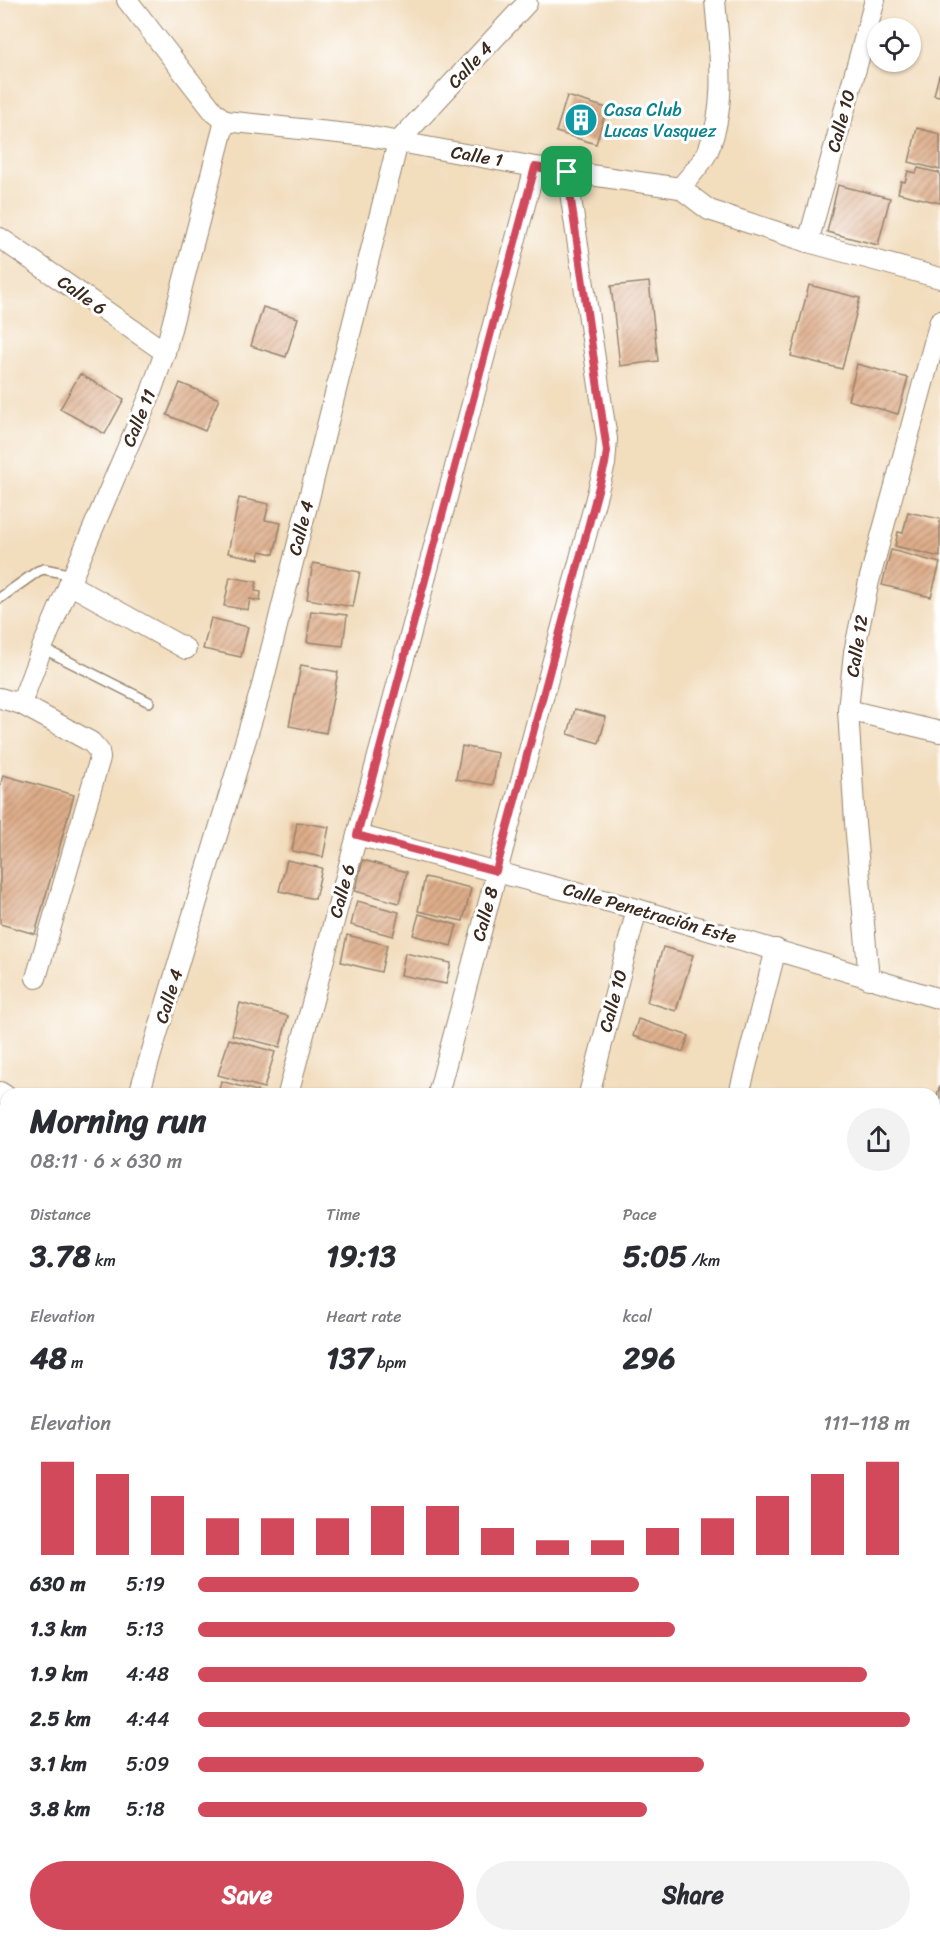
<!DOCTYPE html>
<meta charset="utf-8">
<style>
body{margin:0;font-family:Sriracha,sans-serif;background:#f2f2f3;color:#2b2b33;height:100vh;display:flex;flex-direction:column;font-size:22px;white-space:nowrap}
*{box-sizing:border-box;margin:0}
p{font-size:20px;color:#7c7c81}
.icon{flex:none;width:33px;height:33px;fill:none;stroke:currentColor;stroke-width:2;stroke-linecap:round;stroke-linejoin:round}
.map{position:relative;flex:1;overflow:hidden}
.panel{position:absolute;left:0px;top:1088px;width:940px;height:854px;display:flex;flex-direction:column;background:#fff;border-radius:18px 18px 0 0;box-shadow:0 2px 4px #0004}
.panel>*{flex:none}
.fabs{position:absolute;left:867px;top:18px;display:grid;gap:12px}
.fabs a{display:grid;place-items:center;width:54px;height:54px;border-radius:50%;background:#fff;box-shadow:0 2px 4px #0004;font-size:30px}
.pin{position:absolute;display:grid;place-items:center;width:51px;height:51px;color:#fff;margin:-26px;border-radius:12px;box-shadow:0 3px 9px #0006}
.round{display:grid;place-items:center;flex:none;width:63px;height:63px;border-radius:32px;background:#f2f2f3}
.head{display:flex;align-items:center;justify-content:space-between;height:102px;padding:0 30px}
h1{font-size:33px;font-weight:700;line-height:45px}
.figures{display:grid;grid-template-columns:repeat(3,1fr);gap:9px;height:102px;padding:6px 30px}
.figures div{display:grid;align-content:center}
.figures b{font-size:30px;font-weight:700}
.figures small{font-size:16px;font-weight:400}
.figures p{font-size:16px}
.chart{height:168px;padding:12px 30px}
.chart p{display:flex;justify-content:space-between}
.chart svg{width:100%;height:108px;margin-top:6px;stroke:#d1495b;stroke-width:6}
.action{display:flex;gap:12px;margin-top:auto;padding:12px 30px}
.action a{flex:1;height:69px;border-radius:36px;background:#d1495b;color:#fff;font-size:24px;font-weight:700;line-height:69px;text-align:center}
.action a+a{background:#f2f2f3;color:#2b2b33}
ul{padding:0 30px;list-style:none;font-size:20px}
li{display:grid;grid-template-columns:96px 72px 1fr;align-items:center;height:45px}
li i{height:15px;border-radius:8px;background:#d1495b}
.map>svg:first-child{display:block}
.building{fill:url(#building-hatch)}
.lines{fill:none;stroke-linecap:round;stroke-linejoin:round}
.lane-casing{stroke:#96846e;stroke-width:12}
.street-casing{stroke:#96846e;stroke-width:22}
.lane{stroke:#fff;stroke-width:9}
.street{stroke:#fff;stroke-width:20}
.route-casing{stroke:#fff;stroke-width:12}
.route{stroke:#d1495b;stroke-width:8}
.labels{text-anchor:middle;dominant-baseline:central;stroke-width:6;stroke-linejoin:round;paint-order:stroke}
.street-label{font-size:18px;fill:#3b2a1e;stroke:#fff}
.culture-label{font-size:18px;fill:#0d838f;stroke:#fff;text-anchor:start}
</style>
<div class="map">
<svg width="940" height="1940" viewBox="0 0 940 1940">
<defs>
<pattern id="building-hatch" width="6" height="6" patternUnits="userSpaceOnUse" patternTransform="scale(1.5)"><rect width="6" height="6" fill="#dead8a"/><path d="M-1 1l2-2M0 6l6-6M5 7l2-2" fill="none" stroke="#b58d70"/></pattern>
</defs>
<rect width="100%" height="100%" fill="#fff"/>
<filter id="ink" filterUnits="userSpaceOnUse"><feTurbulence type="fractalNoise" baseFrequency=".0167" numOctaves="2"/><feDisplacementMap in="SourceGraphic" scale="12" xChannelSelector="R" yChannelSelector="G"/><feConvolveMatrix kernelMatrix="1 2 1 2 8 2 1 2 1" color-interpolation-filters="sRGB"/></filter>
<filter id="wash" filterUnits="userSpaceOnUse"><feTurbulence type="fractalNoise" baseFrequency=".008" numOctaves="4" result="noise"/><feDisplacementMap in="SourceGraphic" scale="24" xChannelSelector="R" yChannelSelector="G"/><feGaussianBlur stdDeviation="1.35" result="paint"/><feColorMatrix in="noise" values="0 0 0 0 0 0 0 0 0 0 0 0 0 0 0 0 0 1.4 0 .05"/><feComposite in="paint" operator="in"/></filter>
<g filter="url(#wash)">
<rect width="100%" height="100%" fill="#f2ddbd"/>
<g id="blocks">
<!-- building -->
<g class="building">
<polygon points="939,75 940,75 940,96 934,95"/>
<polygon points="567,96 607,108 596,144 556,132"/>
<polygon points="917,128 940,134 940,170 909,162"/>
<polygon points="918,168 940,173 940,203 898,193 901,181 905,182 908,171 916,173"/>
<polygon points="838,185 890,198 878,245 827,232"/>
<polygon points="649,282 658,361 620,366 611,286"/>
<polygon points="809,285 860,298 842,369 791,356"/>
<polygon points="263,307 298,318 286,357 251,346"/>
<polygon points="857,364 908,378 898,414 848,400"/>
<polygon points="80,374 124,399 105,434 60,409"/>
<polygon points="180,383 219,399 205,431 167,415"/>
<polygon points="239,498 269,504 265,520 281,523 274,554 260,551 259,559 228,553"/>
<polygon points="908,512 940,519 940,557 895,546 898,532 903,533"/>
<polygon points="891,550 940,563 931,597 882,585"/>
<polygon points="313,563 360,572 353,607 307,599"/>
<polygon points="230,577 257,582 255,591 261,592 260,601 250,599 248,610 224,606"/>
<polygon points="311,611 347,615 343,646 307,642"/>
<polygon points="211,618 248,627 241,657 203,649"/>
<polygon points="301,665 338,672 326,733 289,726"/>
<polygon points="575,709 606,717 599,743 568,734"/>
<polygon points="462,746 498,753 493,785 456,779"/>
<polygon points="3,775 74,795 35,934 0,924 0,787"/>
<polygon points="297,822 329,827 323,857 292,851"/>
<polygon points="287,860 322,868 315,899 279,891"/>
<polygon points="363,860 407,872 399,903 355,891"/>
<polygon points="425,877 471,888 463,921 418,911"/>
<polygon points="357,901 399,912 393,936 351,925"/>
<polygon points="419,914 457,925 451,946 413,935"/>
<polygon points="347,935 387,945 381,972 341,962"/>
<polygon points="663,947 693,955 676,1011 647,1002"/>
<polygon points="405,953 451,963 446,984 401,975"/>
<polygon points="240,1003 288,1016 280,1047 232,1035"/>
<polygon points="638,1019 689,1036 683,1052 633,1036"/>
<polygon points="229,1039 275,1052 264,1088 218,1075"/>
<polygon points="221,1081 264,1093 264,1094 218,1094"/>
<polygon points="939,1087 940,1087 940,1111 934,1110"/>
<polygon points="934,1241 940,1243 940,1389 934,1387"/>
<polygon points="934,1539 940,1540 940,1610 934,1608"/>
<polygon points="934,1802 940,1804 940,1893 934,1891"/>
</g>
</g>
</g>
<g filter="url(#ink)">
<use href="#blocks" fill-opacity="0" stroke="#96846e" stroke-width="1.5"/>
<g class="lines">
<!-- lane casing -->
<g class="lane-casing">
<g id="lane">
<polyline points="0,598 38,571 44,569 73,575"/>
<polyline points="42,648 149,702"/>
<polyline points="934,1312 940,1314"/>
</g>
</g>
<!-- street casing -->
<g class="street-casing">
<g id="street">
<polyline points="127,0 214,112 225,121 367,136 535,167 680,188 709,210 808,242 940,278"/>
<path d="M 680,188 C 689,177 702,164 708,151 C 728,104 719,50 715,0"/>
<polyline points="0,238 165,352"/>
<polyline points="808,242 875,0"/>
<polyline points="69,584 186,649"/>
<polyline points="0,698 21,704 91,742 99,751 100,758 36,978"/>
<polyline points="21,704 42,648 150,395 165,352 225,121"/>
<polyline points="848,710 940,732"/>
<polyline points="357,835 637,909 940,999"/>
<polyline points="869,979 855,823 848,710 854,652 869,581 940,321"/>
<polyline points="0,1092 6,1096"/>
<polyline points="139,1094 262,686 398,142 527,3"/>
<polyline points="288,1094 535,167"/>
<polyline points="438,1094 605,464 607,439 567,172"/>
<polyline points="589,1094 637,909"/>
<polyline points="739,1094 776,949"/>
<polyline points="0,1350 6,1352"/>
<polyline points="0,1578 6,1580"/>
<polyline points="0,1708 6,1710"/>
<polyline points="0,1777 6,1753"/>
<polyline points="200,1937 210,1940"/>
<polyline points="107,1940 108,1935"/>
<polyline points="519,1940 521,1935"/>
<polyline points="681,1940 682,1935"/>
</g>
</g>
<!-- lane -->
<use href="#lane" class="lane"/>
<!-- street -->
<use href="#street" class="street"/>
</g>
</g>
<g class="lines" filter="url(#ink)">
<!-- route casing -->
<g class="route-casing">
<polygon id="route" points="535,167 567,172 607,451 605,464 496,871 357,835"/>
</g>
<!-- route -->
<use href="#route" class="route"/>
</g>
<!-- icons -->
<defs>
<g id="building-disc" transform="scale(1.725)"><circle r="9.5" fill="#0f9aa8" stroke="#fff"/><path d="M-4-6H4V6H1V3H-1V6H-4ZM-2.5-4.3h1.7v1.8h-1.7ZM.8-4.3h1.7v1.8H.8ZM-2.5-1h1.7V.8h-1.7ZM.8-1h1.7V.8H.8Z" fill="#fff"/></g>
</defs>
<g fill-rule="evenodd">
<use href="#building-disc" x="581" y="120"/>
</g>
<g class="labels">
<!-- street labels -->
<g class="street-label">
<text transform="translate(470 65) rotate(-47)">Calle 4</text>
<text transform="translate(841 121) rotate(-75)">Calle 10</text>
<text transform="translate(477 156) rotate(10)">Calle 1</text>
<text transform="translate(82 295) rotate(35)">Calle 6</text>
<text transform="translate(139 418) rotate(-68)">Calle 11</text>
<text transform="translate(301 528) rotate(-76)">Calle 4</text>
<text transform="translate(857 646) rotate(-81)">Calle 12</text>
<text transform="translate(342 891) rotate(-75)">Calle 6</text>
<text transform="translate(650 913) rotate(16)">Calle Penetración Este</text>
<text transform="translate(485 914) rotate(-75)">Calle 8</text>
<text transform="translate(169 996) rotate(-73)">Calle 4</text>
<text transform="translate(613 1001) rotate(-75)">Calle 10</text>
</g>
<!-- culture labels -->
<g class="culture-label">
<text x="604" y="110">Casa Club<tspan x="604" dy="21">Lucas Vasquez</tspan></text>
</g>
</g>
</svg>
<div class="fabs">
<a><svg class="icon" aria-label="locate" viewBox="0 0 24 24"><circle cx="12" cy="12" r="6"/><path d="M12 2v4M12 18v4M2 12h4M18 12h4"/></svg></a>
</div>
<div class="pin" style="left:567px;top:172px;background:#1e9e55"><svg class="icon" aria-label="arrive" viewBox="0 0 24 24"><path d="M6 21V4h12l-3 4 3 4H6"/></svg></div>
<section class="panel">
<div class="head"><div><h1>Morning run</h1><p>08:11 · 6 × 630 m</p></div><a class="round"><svg class="icon" aria-label="share" viewBox="0 0 24 24"><path d="M12 15V3M7 8l5-5 5 5M5 13v7h14v-7"/></svg></a></div>
<div class="figures">
<div><p>Distance</p><b>3.78<small> km</small></b></div>
<div><p>Time</p><b>19:13</b></div>
<div><p>Pace</p><b>5:05<small> /km</small></b></div>
</div>
<div class="figures">
<div><p>Elevation</p><b>48<small> m</small></b></div>
<div><p>Heart rate</p><b>137<small> bpm</small></b></div>
<div><p>kcal</p><b>296</b></div>
</div>
<div class="chart"><p><span>Elevation</span>111–118 m</p>
<svg viewBox="0 0 160 44" preserveAspectRatio="none"><path d="M5 44V6M15 44V11M25 44V20M35 44V29M45 44V29M55 44V29M65 44V24M75 44V24M85 44V33M95 44V38M105 44V38M115 44V33M125 44V29M135 44V20M145 44V11M155 44V6"/></svg>
</div>
<ul>
<li><b>630 m</b>5:19<i style="width:62%"></i></li>
<li><b>1.3 km</b>5:13<i style="width:67%"></i></li>
<li><b>1.9 km</b>4:48<i style="width:94%"></i></li>
<li><b>2.5 km</b>4:44<i style="width:100%"></i></li>
<li><b>3.1 km</b>5:09<i style="width:71%"></i></li>
<li><b>3.8 km</b>5:18<i style="width:63%"></i></li>
</ul>
<div class="action"><a>Save</a><a>Share</a></div>
</section>
</div>
